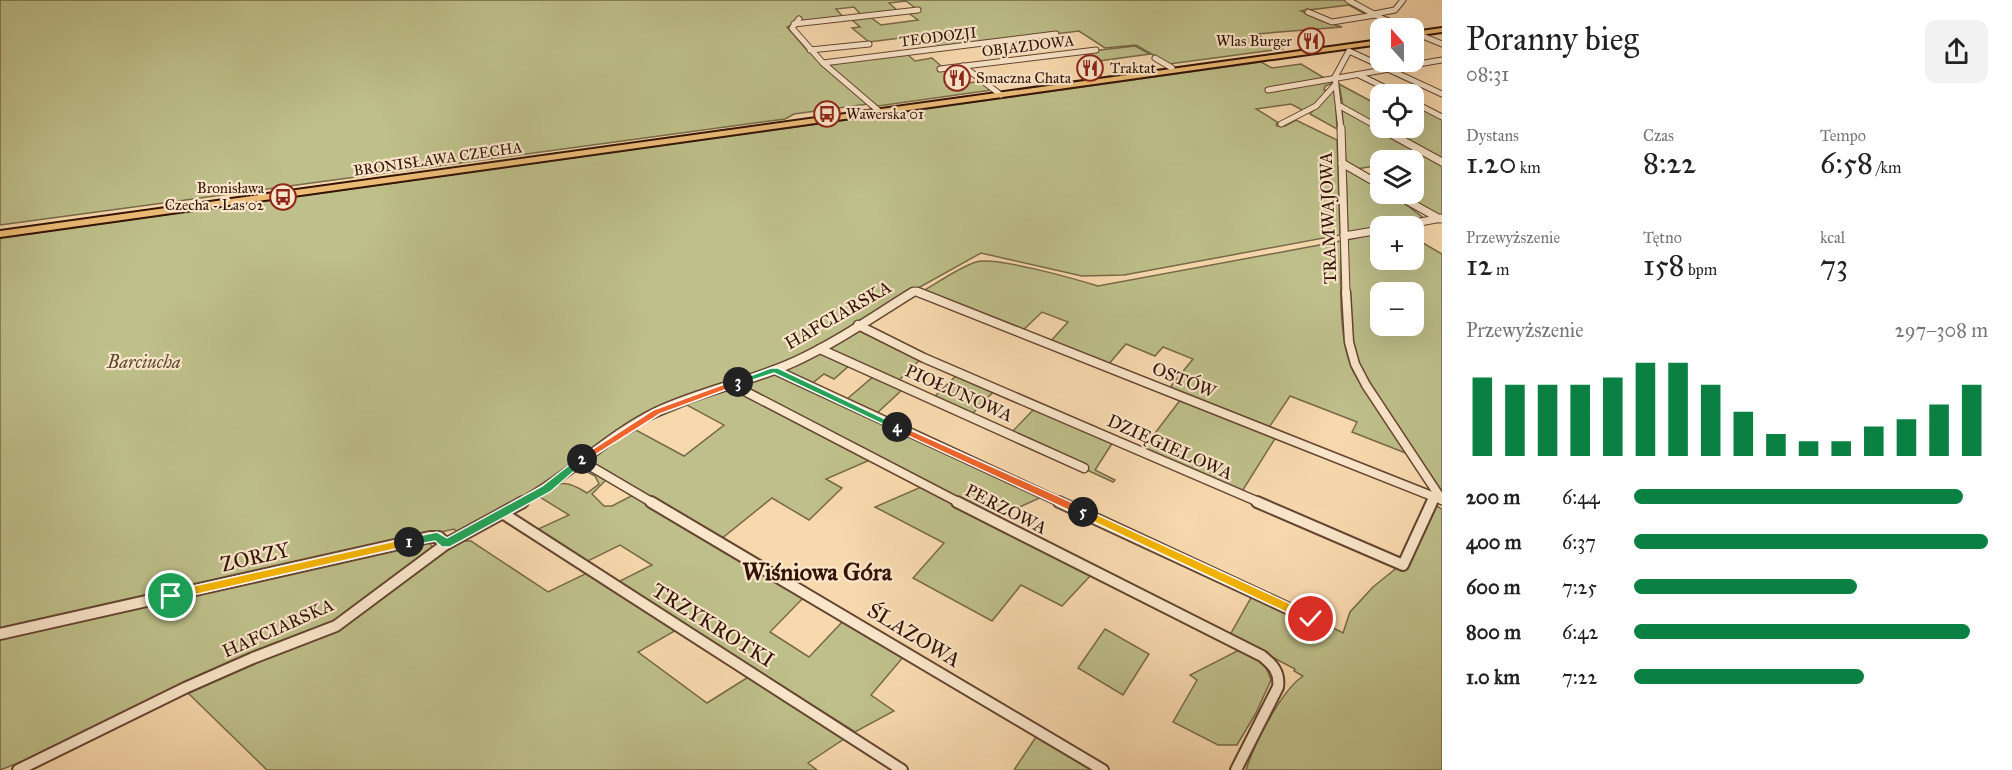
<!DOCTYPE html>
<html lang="pl">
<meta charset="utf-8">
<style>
body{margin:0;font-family:"IM FELL Great Primer",serif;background:#f2f2f2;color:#222;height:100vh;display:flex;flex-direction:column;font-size:22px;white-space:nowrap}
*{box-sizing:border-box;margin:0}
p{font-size:20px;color:#767676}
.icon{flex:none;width:33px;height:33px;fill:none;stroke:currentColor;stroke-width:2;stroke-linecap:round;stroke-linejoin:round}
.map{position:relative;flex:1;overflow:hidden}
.drawer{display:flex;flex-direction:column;background:#fff;width:570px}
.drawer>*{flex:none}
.needle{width:39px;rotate:339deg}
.fabs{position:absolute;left:1370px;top:18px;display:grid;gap:12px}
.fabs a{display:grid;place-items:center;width:54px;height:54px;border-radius:12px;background:#fff;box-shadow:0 6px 24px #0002;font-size:30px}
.pin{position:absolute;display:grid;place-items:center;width:51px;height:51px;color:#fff;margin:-26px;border:3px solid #fff;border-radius:50%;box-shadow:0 2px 6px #0007}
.km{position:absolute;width:30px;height:30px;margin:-15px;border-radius:50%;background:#222;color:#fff;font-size:16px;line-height:30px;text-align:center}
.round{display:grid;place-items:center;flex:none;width:63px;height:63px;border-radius:12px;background:#f2f2f2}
.head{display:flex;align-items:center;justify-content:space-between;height:102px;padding:0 24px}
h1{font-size:33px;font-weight:600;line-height:45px}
.stats{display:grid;grid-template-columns:repeat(3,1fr);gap:9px;height:102px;padding:6px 24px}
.stats div{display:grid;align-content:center}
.stats b{font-size:30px;font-weight:600}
.stats small{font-size:16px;font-weight:400}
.stats p{font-size:16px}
.chart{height:168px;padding:12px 24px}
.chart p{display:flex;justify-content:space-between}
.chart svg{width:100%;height:108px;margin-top:6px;stroke:#0b8043;stroke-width:6}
ul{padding:0 24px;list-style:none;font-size:20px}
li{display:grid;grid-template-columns:96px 72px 1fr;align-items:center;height:45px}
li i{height:15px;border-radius:8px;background:#0b8043}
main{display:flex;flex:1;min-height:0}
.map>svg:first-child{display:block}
.green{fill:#bebf8a;stroke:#786948;stroke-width:1.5;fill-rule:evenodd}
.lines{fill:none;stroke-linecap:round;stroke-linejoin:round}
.minor-far3-casing{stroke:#644430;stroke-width:7}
.minor-far2-casing{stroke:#644430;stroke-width:9}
.minor-far1-casing{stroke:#644430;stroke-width:11}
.minor-casing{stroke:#644430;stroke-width:14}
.major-casing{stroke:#331306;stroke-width:4}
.minor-far3{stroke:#fae6ca;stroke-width:5}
.minor-far2{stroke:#fae6ca;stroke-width:7}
.minor-far1{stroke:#fae6ca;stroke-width:8}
.minor{stroke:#fae6ca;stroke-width:10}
.major{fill:#ecbc77;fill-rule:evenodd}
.split-1{fill:#f5b400;stroke:#fff;stroke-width:1.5}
.split-2{fill:#22a559;stroke:#fff;stroke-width:1.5}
.split-3{fill:#f0652b;stroke:#fff;stroke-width:1.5}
.split-4{fill:#22a559;stroke:#fff;stroke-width:1.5}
.split-5{fill:#f0652b;stroke:#fff;stroke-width:1.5}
.split-6{fill:#f5b400;stroke:#fff;stroke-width:1.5}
.labels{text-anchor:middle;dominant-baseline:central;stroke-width:4.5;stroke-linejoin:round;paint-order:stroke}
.far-street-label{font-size:15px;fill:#331306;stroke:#fae6ca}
.far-poi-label{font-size:15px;fill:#331306;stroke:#fae6ca;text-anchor:start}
.street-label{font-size:18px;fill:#331306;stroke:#fae6ca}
.park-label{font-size:18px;font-style:italic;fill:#5d472e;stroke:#fae6ca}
.near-street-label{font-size:21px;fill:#331306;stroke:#fae6ca}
.near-neighbourhood-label{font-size:24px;font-weight:bold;fill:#331306;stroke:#fae6ca}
</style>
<main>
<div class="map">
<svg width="1442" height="770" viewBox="0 0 1442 770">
<rect width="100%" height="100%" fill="#f8d9ae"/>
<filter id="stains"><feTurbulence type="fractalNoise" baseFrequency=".00333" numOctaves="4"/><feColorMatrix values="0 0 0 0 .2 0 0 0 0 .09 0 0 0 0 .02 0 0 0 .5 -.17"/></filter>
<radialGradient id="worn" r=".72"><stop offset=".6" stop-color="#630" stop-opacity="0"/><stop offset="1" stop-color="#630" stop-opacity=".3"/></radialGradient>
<!-- green -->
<g class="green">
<polygon points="0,0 1345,0 1371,14 1365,14 1349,5 1301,11 1322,21 1342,27 1256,34 1282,49 1169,64 1136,45 1105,48 1079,31 942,48 925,35 869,42 852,28 860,27 851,19 869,16 881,25 918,20 907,12 918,10 906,1 889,3 898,11 862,16 854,7 836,9 844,18 800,22 787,27 807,50 868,104 794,114 785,119 0,225"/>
<polygon points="1135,46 1150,54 1099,61 1083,52"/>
<polygon points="907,54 915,61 932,58 962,84 981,81 992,90 878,106 864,97 826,64"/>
<polygon points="1261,62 1272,68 1301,64 1333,83 1325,86 1324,90 1328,91 1306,112 1291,104 1256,109 1279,123 1276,124 1277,126 1285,126 1296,120 1337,140 1340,235 1124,275 1082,276 981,253 875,312 793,361 660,408 544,488 457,532 454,529 0,631 0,238"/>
<polygon points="1339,84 1380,106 1380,126 1343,106"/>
<polygon points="1332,90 1335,90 1337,129 1310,114"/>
<polygon points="1421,108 1442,118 1442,160 1382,128 1413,128 1413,109"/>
<polygon points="1342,110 1442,163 1442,215 1438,216 1400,194 1413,194 1413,160 1380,160 1380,165 1357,169 1346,162"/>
<polygon points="1346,166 1380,186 1380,194 1392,194 1425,219 1348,233"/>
<path d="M 1380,233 L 1380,260 L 1413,260 L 1413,237 L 1442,254 L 1442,495 C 1413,452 1362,390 1352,341 C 1346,308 1348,273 1347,240 ZM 1380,292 L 1413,292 L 1413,326 L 1380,326 Z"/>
<path d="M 1341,241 C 1341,276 1335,362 1364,386 L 1408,454 L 1352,432 L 1357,422 L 1290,396 L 1268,429 L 1168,390 L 1193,359 L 1163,347 L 1155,356 L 1126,344 L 1107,366 L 1049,343 L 1068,322 L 1042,312 L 1021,332 L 923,291 C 939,282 958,268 976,262 C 995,256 1075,279 1098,286 Z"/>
<polygon points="855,329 922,358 897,382 823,349"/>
<polygon points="817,352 850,365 834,379 824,374 810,385 781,371"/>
<polygon points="776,372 1044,496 993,519 736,386"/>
<polygon points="958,374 995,390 971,415 933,398"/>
<polygon points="874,376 903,389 877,413 847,399"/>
<polygon points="724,390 740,393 870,460 826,479 842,488 809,520 772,498 721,539 583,459 636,430 684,456 724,425 687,405 648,421 668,409"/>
<polygon points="1181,399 1276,437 1241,493 1143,449"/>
<polygon points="1035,408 1113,442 1095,470 1115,480 1113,482 1087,470 1088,467 1011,433"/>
<path d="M 589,468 L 607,479 L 592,494 L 604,506 L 612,506 L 633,495 L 806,595 L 770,632 L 809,657 L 845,619 L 905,655 L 871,695 L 894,711 L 855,732 L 618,582 L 652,565 L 620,545 L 586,562 L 536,530 L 569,515 L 538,496 C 559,481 565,479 587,493 L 599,484 L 595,476 L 589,473 Z"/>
<polygon points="921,487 1092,574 1062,606 1021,585 992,621 913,578 944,543 875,507"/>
<path d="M 1435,505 L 1442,509 L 1442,770 L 1246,770 C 1254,744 1281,691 1303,676 L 1294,671 L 1295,669 L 1230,635 L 1252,596 L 1314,618 L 1343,633 L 1350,612 L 1373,587 L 1399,566 Z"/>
<polygon points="428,541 434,549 335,623 70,743 0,770 0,638"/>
<polygon points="457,541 471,541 548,592 587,573 678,629 638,652 707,703 750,676 844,739 808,763 817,770 267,770 187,692 312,639"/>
<polygon points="1105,629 1149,654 1123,695 1078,668"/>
<polygon points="1241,649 1263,660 1271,680 1256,713 1237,745 1218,745 1173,722 1197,680 1190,675"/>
<polygon points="1036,737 1092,770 1014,770"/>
</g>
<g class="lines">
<!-- minor-far3 casing -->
<g class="minor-far3-casing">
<g id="minor-far3">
<polyline points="1348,0 1381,18 1409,28"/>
<polyline points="1308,12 1332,22 1375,15"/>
<polyline points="1374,14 1395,10 1403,0"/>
<polyline points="799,19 792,28 823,63 879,111"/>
<polyline points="794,24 918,10"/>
<polyline points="1413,32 1442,44"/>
<polyline points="810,50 869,44"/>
<polyline points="1155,58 1172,68"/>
<polyline points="823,63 1056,34"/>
<polyline points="963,66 1001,95"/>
<polyline points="940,69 1096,50"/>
<polyline points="1359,75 1398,94"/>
<polyline points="1268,90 1442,60"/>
<polyline points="1413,102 1442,117"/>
<polyline points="1340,106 1383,130"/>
<polyline points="1281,124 1316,106 1335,85"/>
<polyline points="1341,130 1335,77 1349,51 1442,94"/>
</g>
</g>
<!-- minor-far2 casing -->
<g class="minor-far2-casing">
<g id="minor-far2">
<polyline points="1341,128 1346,294"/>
<polyline points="1380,128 1442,162"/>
<polyline points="1342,163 1380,185"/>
<polyline points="1395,194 1440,219"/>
<polyline points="1399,226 1442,218"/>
<polyline points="1344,236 1380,230"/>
<polyline points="910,294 915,291 922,294"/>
</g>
</g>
<!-- minor-far1 casing -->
<g class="minor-far1-casing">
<g id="minor-far1">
<polyline points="918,292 1442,500"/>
<polyline points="1346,292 1349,342 1355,364 1366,385 1442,500"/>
<polyline points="858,325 924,358 1261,503"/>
<polyline points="820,349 1084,468"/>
<polyline points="775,370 1062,503"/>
<polyline points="731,384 960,503"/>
<polyline points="580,460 653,503"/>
<path d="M 520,503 C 568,477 607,436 656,412 C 700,391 750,382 794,362 C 836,343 874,316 913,292"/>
<polyline points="1431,503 1434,497"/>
</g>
</g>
<!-- minor casing -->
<g class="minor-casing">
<g id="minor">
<polyline points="651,502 1103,770"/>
<path d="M 957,502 L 1262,656 C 1273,665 1280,672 1278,687 L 1236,770"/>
<polyline points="1059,502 1311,619"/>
<polyline points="1257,502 1403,565 1432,502"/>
<polyline points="504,514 902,770"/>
<polyline points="0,634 430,537 439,537 446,544"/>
<polyline points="18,770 185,688 253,658 336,626 446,544 523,502"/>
</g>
</g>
<!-- major casing -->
<g class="major-casing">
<g id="major">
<polygon points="1442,28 1442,32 1413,36 1413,32"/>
<polygon points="1380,40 1380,44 0,237 0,231"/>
</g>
</g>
<!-- minor-far3 -->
<use href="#minor-far3" class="minor-far3"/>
<!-- minor-far2 -->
<use href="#minor-far2" class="minor-far2"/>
<!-- minor-far1 -->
<use href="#minor-far1" class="minor-far1"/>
<!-- minor -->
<use href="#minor" class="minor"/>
<!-- major -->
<use href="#major" class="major"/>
</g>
<!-- split-1 -->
<polygon class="split-1" points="409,538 415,542 413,545 171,600 165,596 171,591"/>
<!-- split-2 -->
<polygon class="split-2" points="582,455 587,459 586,461 550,492 450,547 442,547 435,541 409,546 403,542 409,538 437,532 447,538 542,486"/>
<!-- split-3 -->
<polygon class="split-3" points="738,379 743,382 741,384 660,414 586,461 582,462 577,459 653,410"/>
<!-- split-4 -->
<polygon class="split-4" points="771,368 778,368 902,427 900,429 893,429 774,373 738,385 733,382"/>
<!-- split-5 -->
<polygon class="split-5" points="897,424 1087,509 1089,512 1083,516 1079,515 893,429 892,427"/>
<!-- split-6 -->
<polygon class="split-6" points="1083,508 1315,615 1317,619 1315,622 1307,622 1079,515 1078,512"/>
<!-- icons -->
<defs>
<g id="restaurant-ring" transform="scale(1.35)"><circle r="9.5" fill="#fae6ca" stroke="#8f2418" stroke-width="1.5"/><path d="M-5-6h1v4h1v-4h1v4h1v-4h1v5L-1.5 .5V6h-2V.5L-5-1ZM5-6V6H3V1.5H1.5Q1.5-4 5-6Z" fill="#8f2418"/></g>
<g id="bus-ring" transform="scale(1.35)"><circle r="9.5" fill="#fae6ca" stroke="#8f2418" stroke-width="1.5"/><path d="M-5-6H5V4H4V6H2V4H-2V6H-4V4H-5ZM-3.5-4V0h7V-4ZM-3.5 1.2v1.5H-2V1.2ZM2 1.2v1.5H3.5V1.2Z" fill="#8f2418"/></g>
</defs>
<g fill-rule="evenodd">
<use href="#restaurant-ring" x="1311" y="41"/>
<use href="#restaurant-ring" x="1090" y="68"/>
<use href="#restaurant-ring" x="957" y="78"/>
<use href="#bus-ring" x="827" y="114"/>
<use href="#bus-ring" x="283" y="197"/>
</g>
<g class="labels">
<!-- far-street labels -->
<g class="far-street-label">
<text transform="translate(938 37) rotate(-7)">TEODOZJI</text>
<text transform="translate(1028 46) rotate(-7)">OBJAZDOWA</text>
<text transform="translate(438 159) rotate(-8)">BRONISŁAWA CZECHA</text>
</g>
<!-- far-poi labels -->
<g class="far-poi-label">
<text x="1292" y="41" text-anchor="end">Wlas Burger</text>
<text x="1110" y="68">Traktat</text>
<text x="976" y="78">Smaczna Chata</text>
<text x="846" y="114">Wawerska 01</text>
<text x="264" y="188" text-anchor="end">Bronisława<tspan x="264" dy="17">Czecha - Las 02</tspan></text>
</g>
<!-- street labels -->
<g class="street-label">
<text transform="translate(1328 218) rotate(-92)">TRAMWAJOWA</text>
<text transform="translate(838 315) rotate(-30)">HAFCIARSKA</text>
<text transform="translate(1184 380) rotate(22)">OSTÓW</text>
<text transform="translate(959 393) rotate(24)">PIOŁUNOWA</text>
<text transform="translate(1170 447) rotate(24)">DZIĘGIELOWA</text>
<text transform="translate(1006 509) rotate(27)">PERZOWA</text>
<text transform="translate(278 628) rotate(-24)">HAFCIARSKA</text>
</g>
<!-- park labels -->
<g class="park-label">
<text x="144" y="362">Barciucha</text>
</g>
<!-- near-street labels -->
<g class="near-street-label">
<text transform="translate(255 557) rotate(-13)">ZORZY</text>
<text transform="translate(713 625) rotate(32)">TRZYKROTKI</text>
<text transform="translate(914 635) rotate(31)">ŚLAZOWA</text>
</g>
<!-- near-neighbourhood labels -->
<g class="near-neighbourhood-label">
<text x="817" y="572">Wiśniowa Góra</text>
</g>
</g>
<rect width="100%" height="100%" filter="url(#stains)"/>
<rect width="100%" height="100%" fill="url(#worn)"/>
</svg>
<div class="fabs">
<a><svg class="needle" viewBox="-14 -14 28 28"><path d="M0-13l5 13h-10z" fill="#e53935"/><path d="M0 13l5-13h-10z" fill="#767676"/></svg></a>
<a><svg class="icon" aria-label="locate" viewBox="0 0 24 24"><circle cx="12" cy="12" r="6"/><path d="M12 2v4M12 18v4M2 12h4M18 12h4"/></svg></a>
<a><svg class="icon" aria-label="layers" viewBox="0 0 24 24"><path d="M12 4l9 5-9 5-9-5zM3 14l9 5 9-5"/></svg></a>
<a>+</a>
<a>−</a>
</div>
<div class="pin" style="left:171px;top:596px;background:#1e9e55"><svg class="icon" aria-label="arrive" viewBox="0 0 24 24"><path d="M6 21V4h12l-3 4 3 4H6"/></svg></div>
<div class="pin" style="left:1311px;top:619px;background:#d93025"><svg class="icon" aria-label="check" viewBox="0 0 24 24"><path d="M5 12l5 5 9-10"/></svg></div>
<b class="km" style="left:409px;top:542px">1</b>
<b class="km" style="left:582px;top:459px">2</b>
<b class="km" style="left:738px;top:382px">3</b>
<b class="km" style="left:897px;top:427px">4</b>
<b class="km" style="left:1083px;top:512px">5</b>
</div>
<section class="drawer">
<div class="head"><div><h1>Poranny bieg</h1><p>08:31</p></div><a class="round"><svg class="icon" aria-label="share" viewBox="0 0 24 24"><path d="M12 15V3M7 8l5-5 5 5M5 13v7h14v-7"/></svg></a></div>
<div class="stats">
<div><p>Dystans</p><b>1.20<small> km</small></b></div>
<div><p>Czas</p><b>8:22</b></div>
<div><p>Tempo</p><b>6:58<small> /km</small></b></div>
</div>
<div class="stats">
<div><p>Przewyższenie</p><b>12<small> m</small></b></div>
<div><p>Tętno</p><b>158<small> bpm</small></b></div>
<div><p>kcal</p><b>73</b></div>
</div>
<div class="chart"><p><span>Przewyższenie</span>297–308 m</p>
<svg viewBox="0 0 160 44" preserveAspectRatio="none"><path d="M5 44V12M15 44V15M25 44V15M35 44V15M45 44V12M55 44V6M65 44V6M75 44V15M85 44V26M95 44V35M105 44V38M115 44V38M125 44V32M135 44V29M145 44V23M155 44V15"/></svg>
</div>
<ul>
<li><b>200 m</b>6:44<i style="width:93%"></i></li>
<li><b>400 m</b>6:37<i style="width:100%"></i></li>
<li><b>600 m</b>7:25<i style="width:63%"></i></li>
<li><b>800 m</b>6:42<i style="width:95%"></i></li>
<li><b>1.0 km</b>7:22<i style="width:65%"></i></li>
</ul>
</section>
</main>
